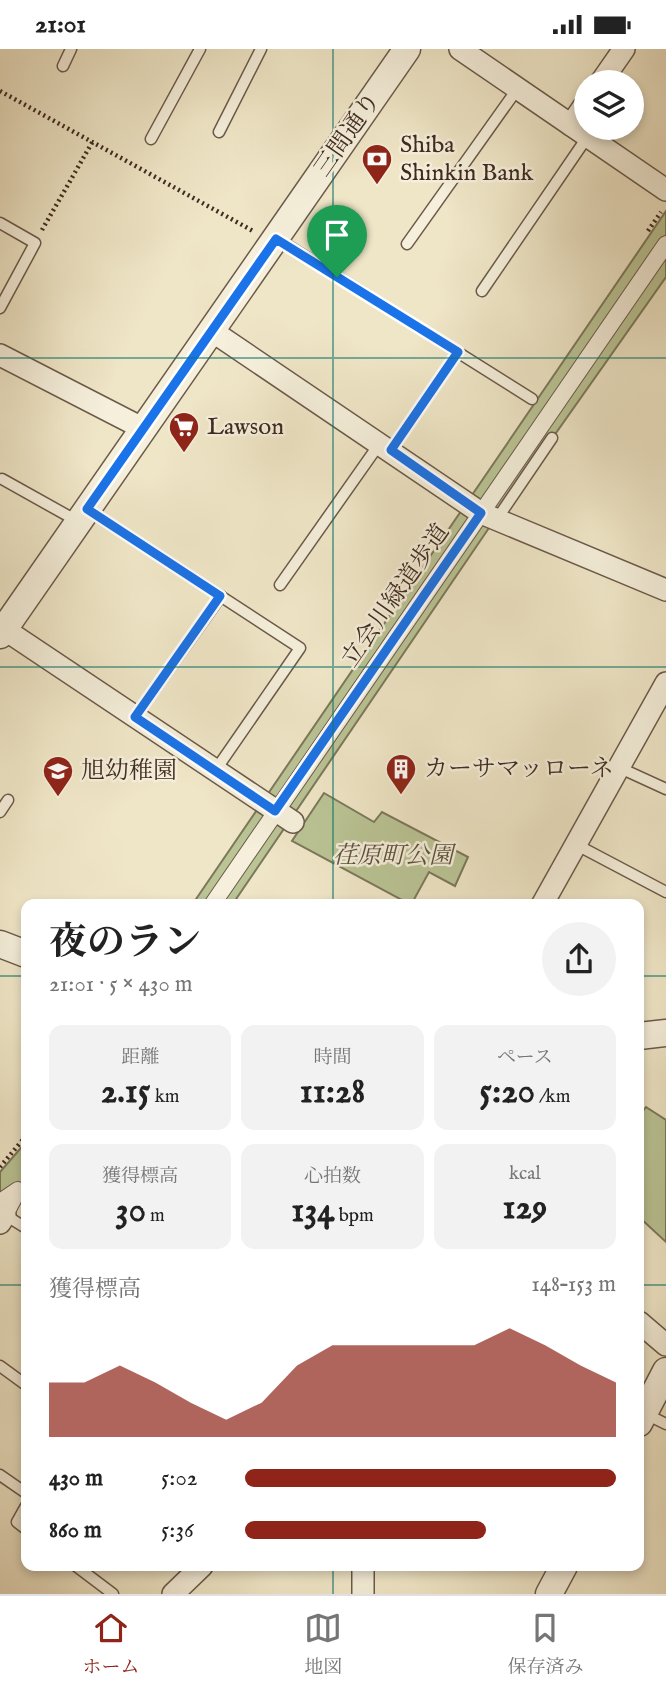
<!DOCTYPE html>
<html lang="ja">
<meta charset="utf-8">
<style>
body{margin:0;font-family:"IM FELL English","Noto Serif JP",serif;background:#f2f2f2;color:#222;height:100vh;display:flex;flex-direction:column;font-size:26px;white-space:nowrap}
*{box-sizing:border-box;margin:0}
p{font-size:23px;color:#767676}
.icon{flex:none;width:38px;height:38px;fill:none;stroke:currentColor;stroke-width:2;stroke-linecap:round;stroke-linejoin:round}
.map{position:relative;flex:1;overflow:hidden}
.drawer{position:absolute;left:21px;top:850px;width:623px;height:672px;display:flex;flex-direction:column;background:#fff;border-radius:14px;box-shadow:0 4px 10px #0003}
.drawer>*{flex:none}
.fabs{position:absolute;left:574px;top:21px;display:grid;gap:14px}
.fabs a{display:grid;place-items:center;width:70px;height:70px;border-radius:50%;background:#fff;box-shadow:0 4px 10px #0003;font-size:35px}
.pin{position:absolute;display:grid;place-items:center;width:60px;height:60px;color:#fff;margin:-72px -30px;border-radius:50% 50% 50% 0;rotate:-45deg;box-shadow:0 0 7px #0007}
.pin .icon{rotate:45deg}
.round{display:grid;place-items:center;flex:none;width:74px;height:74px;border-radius:37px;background:#f2f2f2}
.head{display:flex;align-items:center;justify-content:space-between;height:119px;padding:0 28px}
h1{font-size:38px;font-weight:700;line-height:52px}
.metrics{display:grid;grid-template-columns:repeat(3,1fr);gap:10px;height:119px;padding:7px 28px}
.metrics div{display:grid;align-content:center;border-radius:14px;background:#f2f2f2;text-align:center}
.metrics b{font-size:35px;font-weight:700}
.metrics small{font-size:19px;font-weight:400}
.metrics p{font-size:19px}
.chart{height:196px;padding:14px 28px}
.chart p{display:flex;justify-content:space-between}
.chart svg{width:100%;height:126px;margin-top:7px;fill:#8f2418;opacity:.7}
ul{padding:0 28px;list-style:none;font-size:23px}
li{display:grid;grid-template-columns:112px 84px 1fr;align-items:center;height:52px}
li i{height:18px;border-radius:9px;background:#8f2418}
.status{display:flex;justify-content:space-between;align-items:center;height:49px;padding:0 35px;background:#fff;direction:ltr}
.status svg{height:19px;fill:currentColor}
.tabs{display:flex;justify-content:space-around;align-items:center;height:98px;border-top:2px solid #e0e0e0;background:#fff;font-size:19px;color:#767676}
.tabs a{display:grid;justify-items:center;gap:4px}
.tabs .current{color:#8f2418}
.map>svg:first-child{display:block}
.park{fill:#bac495;stroke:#7c785c;stroke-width:2}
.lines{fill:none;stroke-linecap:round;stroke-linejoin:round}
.service-casing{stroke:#6b5a4b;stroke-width:13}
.pedestrian-casing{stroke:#6b5a4b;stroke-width:18}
.minor-casing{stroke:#6b5a4b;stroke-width:24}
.tertiary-casing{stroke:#6b5a4b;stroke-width:29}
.path{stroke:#3f2b22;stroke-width:4.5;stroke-dasharray:2 3.5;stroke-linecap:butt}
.service{stroke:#f5efdb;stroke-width:10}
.pedestrian{stroke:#f5efdb;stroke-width:16}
.minor{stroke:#f5efdb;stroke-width:21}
.tertiary{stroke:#f5efdb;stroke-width:26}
.route-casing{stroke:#fff;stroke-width:14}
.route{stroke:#1a73e8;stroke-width:9}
.grid{fill:none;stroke:#0f766e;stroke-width:2;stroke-opacity:0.55}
.labels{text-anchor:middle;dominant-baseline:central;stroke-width:5;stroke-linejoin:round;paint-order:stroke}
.street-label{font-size:24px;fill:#3f2b22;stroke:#f5efdb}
.poi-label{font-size:24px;fill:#3f2b22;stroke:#f5efdb;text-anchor:start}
.park-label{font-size:24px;font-style:italic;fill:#5e513f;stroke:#f5efdb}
</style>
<div class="status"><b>21:01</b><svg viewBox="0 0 49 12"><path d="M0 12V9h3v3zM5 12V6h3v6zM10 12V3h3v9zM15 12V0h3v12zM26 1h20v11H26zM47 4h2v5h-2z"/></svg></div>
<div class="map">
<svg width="666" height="1545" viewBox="0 0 666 1545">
<rect width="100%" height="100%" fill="#efe6c7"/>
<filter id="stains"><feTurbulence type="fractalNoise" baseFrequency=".00286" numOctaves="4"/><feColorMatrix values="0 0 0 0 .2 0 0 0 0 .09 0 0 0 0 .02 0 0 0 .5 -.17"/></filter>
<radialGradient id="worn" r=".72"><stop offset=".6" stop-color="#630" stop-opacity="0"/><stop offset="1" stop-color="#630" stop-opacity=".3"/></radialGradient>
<!-- park -->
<g class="park">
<polygon points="666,162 666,228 491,476 232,856 192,856"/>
<polygon points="324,744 374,773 382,763 468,808 455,837 429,823 411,856 292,792"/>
<polygon points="646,1058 666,1071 666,1193 639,1168 639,1067"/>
<polygon points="26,1093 26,1146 0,1167 0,1123"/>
</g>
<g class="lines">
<!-- service casing -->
<g class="service-casing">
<g id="service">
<polyline points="63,17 71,0"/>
<polyline points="219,83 261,0"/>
<polyline points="151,90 200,0"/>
<polyline points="0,174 35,194 0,259"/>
<polyline points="276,189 532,350"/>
<polyline points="407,195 518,39"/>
<polyline points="482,242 588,87"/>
<polyline points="391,401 458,303"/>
<polyline points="2,430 79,473"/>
<polyline points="87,460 300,599 215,722"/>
<polyline points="497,470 552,389"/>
<polyline points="280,536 380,394"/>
<polyline points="135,668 221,547"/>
<polyline points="618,718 666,740"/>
<polyline points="0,763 8,751"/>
<polyline points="575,795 666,843"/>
<polyline points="5,1166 26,1179"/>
<polyline points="0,1317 26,1336"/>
<polyline points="644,1364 666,1375"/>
<polyline points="0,1426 26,1444"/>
<polyline points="26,1457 17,1473 26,1480"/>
<polyline points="76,1517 113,1545"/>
</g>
</g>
<!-- pedestrian casing -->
<g class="pedestrian-casing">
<g id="pedestrian">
<polyline points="212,856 666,195"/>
<polyline points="0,1153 18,1141 5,1166"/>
</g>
</g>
<!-- minor casing -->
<g class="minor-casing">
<g id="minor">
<polyline points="460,0 666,141"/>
<polyline points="601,33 624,0"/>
<polyline points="571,76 586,54"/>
<polyline points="212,282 481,464 666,541"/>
<polyline points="0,306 144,380"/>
<polyline points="4,580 293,773"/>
<polyline points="542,856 666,634"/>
<polyline points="0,1174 5,1166"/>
<polyline points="639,1273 666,1296"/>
<polyline points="363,1517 363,1545"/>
<polyline points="173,1545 202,1517"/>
</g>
</g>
<!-- tertiary casing -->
<g class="tertiary-casing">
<g id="tertiary">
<polyline points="0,586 407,0"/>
<polyline points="0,895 26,905"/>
<polyline points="639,987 666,984"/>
<polyline points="639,1374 666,1322"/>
<polyline points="549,1545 564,1517"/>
</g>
</g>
<!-- path -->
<g class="path">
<polyline points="0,42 253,182"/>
<polyline points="42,181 93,92"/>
<polyline points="648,182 661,163"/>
<polyline points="0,1118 26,1087"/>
</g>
<!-- service -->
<use href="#service" class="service"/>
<!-- pedestrian -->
<use href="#pedestrian" class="pedestrian"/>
<!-- minor -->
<use href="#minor" class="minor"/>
<!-- tertiary -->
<use href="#tertiary" class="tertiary"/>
</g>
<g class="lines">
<!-- route casing -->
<g class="route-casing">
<polygon id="route" points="276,190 458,303 391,401 481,464 275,762 135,668 220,547 87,460"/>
</g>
<!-- route -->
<use href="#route" class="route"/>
</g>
<!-- grid -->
<path class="grid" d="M 333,0 L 333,856M 0,309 L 666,309M 0,618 L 666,618M 0,927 L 26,927M 639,927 L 666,927M 0,1236 L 26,1236M 639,1236 L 666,1236M 333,1517 L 333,1545"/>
<!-- icons -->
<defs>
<g id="bank-pin" transform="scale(1.575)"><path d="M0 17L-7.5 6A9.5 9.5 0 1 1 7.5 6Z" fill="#8f2418" stroke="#f5efdb"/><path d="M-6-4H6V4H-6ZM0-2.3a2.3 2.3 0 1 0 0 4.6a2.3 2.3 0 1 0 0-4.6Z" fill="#fff"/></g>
<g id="supermarket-pin" transform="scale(1.575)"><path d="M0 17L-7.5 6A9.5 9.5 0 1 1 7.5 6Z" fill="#8f2418" stroke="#f5efdb"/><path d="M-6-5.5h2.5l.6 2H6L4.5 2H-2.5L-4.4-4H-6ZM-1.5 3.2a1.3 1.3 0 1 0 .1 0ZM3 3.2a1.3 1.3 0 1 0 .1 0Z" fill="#fff"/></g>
<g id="building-pin" transform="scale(1.575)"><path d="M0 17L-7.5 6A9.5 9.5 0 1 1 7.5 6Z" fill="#8f2418" stroke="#f5efdb"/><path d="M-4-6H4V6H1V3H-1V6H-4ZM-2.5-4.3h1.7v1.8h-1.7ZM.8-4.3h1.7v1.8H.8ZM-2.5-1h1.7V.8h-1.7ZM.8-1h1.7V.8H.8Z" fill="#fff"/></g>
<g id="school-pin" transform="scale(1.575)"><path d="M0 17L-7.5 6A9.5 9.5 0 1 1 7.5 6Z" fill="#8f2418" stroke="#f5efdb"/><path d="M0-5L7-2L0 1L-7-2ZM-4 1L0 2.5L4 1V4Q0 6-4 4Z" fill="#fff"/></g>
</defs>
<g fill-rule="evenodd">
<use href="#bank-pin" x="377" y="110"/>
<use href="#supermarket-pin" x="184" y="378"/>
<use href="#building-pin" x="401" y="720"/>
<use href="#school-pin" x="58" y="722"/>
</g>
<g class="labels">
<!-- street labels -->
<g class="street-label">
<text transform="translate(348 86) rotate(-55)">三間通り</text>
<text transform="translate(396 547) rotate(-55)">立会川緑道歩道</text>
</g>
<!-- poi labels -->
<g class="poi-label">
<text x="400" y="96">Shiba<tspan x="400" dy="28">Shinkin Bank</tspan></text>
<text x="207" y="378">Lawson</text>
<text x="424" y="720">カーサマッローネ</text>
<text x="81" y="722">旭幼稚園</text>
</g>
<!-- park labels -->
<g class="park-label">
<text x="393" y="807">荏原町公園</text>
</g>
</g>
<rect width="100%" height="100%" filter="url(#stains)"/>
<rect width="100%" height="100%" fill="url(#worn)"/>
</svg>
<div class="fabs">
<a><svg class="icon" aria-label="layers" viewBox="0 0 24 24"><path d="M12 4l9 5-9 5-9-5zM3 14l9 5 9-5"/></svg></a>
</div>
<div class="pin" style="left:337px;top:228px;background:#1e9e55"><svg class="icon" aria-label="arrive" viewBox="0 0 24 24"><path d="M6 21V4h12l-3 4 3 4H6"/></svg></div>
<section class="drawer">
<div class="head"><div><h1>夜のラン</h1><p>21:01 · 5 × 430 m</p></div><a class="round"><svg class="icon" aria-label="share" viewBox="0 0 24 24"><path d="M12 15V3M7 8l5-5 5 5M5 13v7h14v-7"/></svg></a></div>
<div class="metrics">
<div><p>距離</p><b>2.15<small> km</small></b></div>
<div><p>時間</p><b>11:28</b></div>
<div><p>ペース</p><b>5:20<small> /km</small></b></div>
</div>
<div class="metrics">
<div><p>獲得標高</p><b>30<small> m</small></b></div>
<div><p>心拍数</p><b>134<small> bpm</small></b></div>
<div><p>kcal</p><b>129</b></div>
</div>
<div class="chart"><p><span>獲得標高</span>148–153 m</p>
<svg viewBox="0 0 160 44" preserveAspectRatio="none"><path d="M0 44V25L10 25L20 19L30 25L40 32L50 38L60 32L70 19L80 12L90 12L100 12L110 12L120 12L130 6L140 12L150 19L160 25V44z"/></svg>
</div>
<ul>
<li><b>430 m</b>5:02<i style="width:100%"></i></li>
<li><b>860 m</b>5:36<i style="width:65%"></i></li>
</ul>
</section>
</div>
<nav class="tabs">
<a class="current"><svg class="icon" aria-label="home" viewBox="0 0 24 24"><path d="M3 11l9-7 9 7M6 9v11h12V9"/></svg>ホーム</a>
<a><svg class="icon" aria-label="map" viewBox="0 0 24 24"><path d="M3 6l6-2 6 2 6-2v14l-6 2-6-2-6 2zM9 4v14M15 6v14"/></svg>地図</a>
<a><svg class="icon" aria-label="saved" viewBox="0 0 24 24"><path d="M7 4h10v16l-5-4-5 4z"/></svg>保存済み</a>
</nav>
